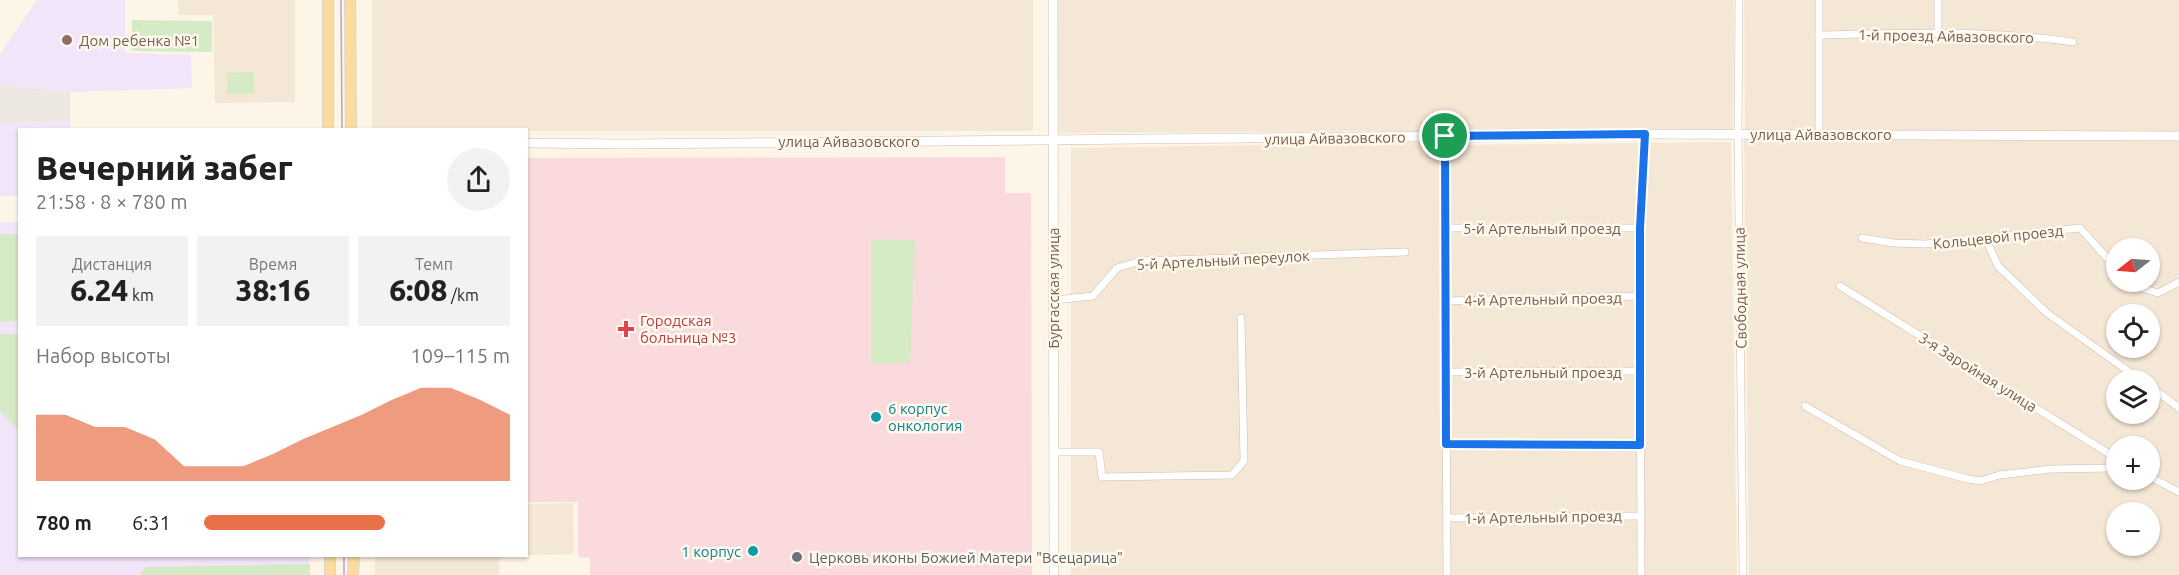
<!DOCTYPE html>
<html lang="ru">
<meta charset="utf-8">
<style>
body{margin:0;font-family:Ubuntu,sans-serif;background:#f2f2f2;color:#222;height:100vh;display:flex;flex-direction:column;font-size:22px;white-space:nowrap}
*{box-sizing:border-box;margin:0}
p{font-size:20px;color:#767676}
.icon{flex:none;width:33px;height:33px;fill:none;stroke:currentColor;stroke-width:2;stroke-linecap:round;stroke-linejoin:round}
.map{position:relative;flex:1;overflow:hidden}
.sheet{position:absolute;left:18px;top:128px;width:510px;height:429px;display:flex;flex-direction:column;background:#fff;border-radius:0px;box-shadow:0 2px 4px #0004}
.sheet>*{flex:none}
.needle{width:39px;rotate:253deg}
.fabs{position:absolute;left:2106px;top:238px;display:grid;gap:12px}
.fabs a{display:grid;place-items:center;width:54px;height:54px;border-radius:50%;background:#fff;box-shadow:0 2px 4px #0004;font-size:30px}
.pin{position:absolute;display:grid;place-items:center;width:51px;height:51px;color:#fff;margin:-26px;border:3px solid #fff;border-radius:50%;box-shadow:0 2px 6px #0007}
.round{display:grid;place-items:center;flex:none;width:63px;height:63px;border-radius:32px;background:#f2f2f2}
.summary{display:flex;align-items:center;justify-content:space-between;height:102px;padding:0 18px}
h1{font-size:33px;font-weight:800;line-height:45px}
.figures{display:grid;grid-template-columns:repeat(3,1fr);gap:9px;height:102px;padding:6px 18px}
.figures div{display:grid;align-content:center;border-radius:0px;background:#f2f2f2;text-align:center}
.figures b{font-size:30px;font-weight:800}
.figures small{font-size:16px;font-weight:400}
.figures p{font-size:16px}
.chart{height:168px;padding:12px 18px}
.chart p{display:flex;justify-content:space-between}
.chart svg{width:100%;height:108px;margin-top:6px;fill:#e9714a;opacity:.7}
ul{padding:0 18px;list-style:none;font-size:20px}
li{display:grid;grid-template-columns:96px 72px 1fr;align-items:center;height:45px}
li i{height:15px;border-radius:8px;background:#e9714a}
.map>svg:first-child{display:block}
.residential{fill:#f5e7d5;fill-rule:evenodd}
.industrial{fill:#ede7e1}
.education{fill:#f2e4f9}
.medical{fill:#fbdadd}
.green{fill:#d4ebc5}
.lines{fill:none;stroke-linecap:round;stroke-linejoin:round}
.minor-casing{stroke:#cfbdac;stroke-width:8}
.tertiary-casing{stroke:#cfbdac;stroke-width:10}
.primary-casing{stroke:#dcd4d0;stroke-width:12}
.minor{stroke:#fff;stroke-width:7}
.tertiary{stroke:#fff;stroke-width:9}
.primary{stroke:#fcdb9f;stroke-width:10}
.tram{stroke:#b8a4c8;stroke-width:1.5}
.route-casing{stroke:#fff;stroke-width:12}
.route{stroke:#1a73e8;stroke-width:8}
.education-dot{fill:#8d6e63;stroke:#fff9ee;stroke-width:2}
.health-dot{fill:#e0444e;stroke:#fff9ee;stroke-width:2}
.culture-dot{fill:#0f9aa8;stroke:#fff9ee;stroke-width:2}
.worship-dot{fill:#6b7280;stroke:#fff9ee;stroke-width:2}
.labels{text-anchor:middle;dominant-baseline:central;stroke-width:5;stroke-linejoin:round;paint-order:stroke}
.street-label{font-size:15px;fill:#785b4a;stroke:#fff9ee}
.education-label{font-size:15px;fill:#785e54;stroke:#fff9ee;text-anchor:start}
.health-label{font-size:15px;fill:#be3a42;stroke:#fff9ee;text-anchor:start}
.culture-label{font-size:15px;fill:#0d838f;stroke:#fff9ee;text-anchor:start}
.worship-label{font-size:15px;fill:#5b616d;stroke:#fff9ee;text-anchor:start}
</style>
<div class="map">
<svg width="2179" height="575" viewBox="0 0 2179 575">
<rect width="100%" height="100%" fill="#fdf5e7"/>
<!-- residential -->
<g class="residential">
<polygon points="178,0 295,0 295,102 215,103 213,15 178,15"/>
<polygon points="372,0 1033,0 1033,131 527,131 526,129 372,129"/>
<polygon points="1057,0 1734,0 1733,129 1059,133"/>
<polygon points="1744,0 2179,0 2179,132 1745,129"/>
<path d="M 1744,136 L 2179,140 L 2179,575 L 1749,575 ZM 2116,249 L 2150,249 L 2150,282 L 2116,282 ZM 2116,315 L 2150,315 L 2150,348 L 2116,348 ZM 2116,381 L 2150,381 L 2150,414 L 2116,414 ZM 2116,447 L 2150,447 L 2150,480 L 2116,480 ZM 2116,513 L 2150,513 L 2150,546 L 2116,546 Z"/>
<polygon points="1441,142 1444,575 1071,575 1071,148"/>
<polygon points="1731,142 1737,575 1451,575 1449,145"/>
<polygon points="573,503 574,554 527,555 527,504"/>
<rect x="375" y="555" width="124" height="20"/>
</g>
<!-- industrial -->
<polygon class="industrial" points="0,85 70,92 70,121 0,124"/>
<!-- education -->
<g class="education">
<polygon points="37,0 125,0 125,53 191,55 192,88 70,92 0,85 0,54"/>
<polygon points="70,121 71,129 20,129 19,196 0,196 0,124"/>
<polygon points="0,222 19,222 20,555 309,555 310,575 0,575"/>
</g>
<!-- medical -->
<polygon class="medical" points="1005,157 1005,193 1031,193 1032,575 590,575 590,558 578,557 578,502 527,502 526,158"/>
<!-- green -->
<g class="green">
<polygon points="132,20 212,21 212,52 132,51"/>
<polygon points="253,72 254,93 227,94 227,73"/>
<polygon points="0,234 19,234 19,321 0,322"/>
<polygon points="871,239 915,240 910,363 871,364"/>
<polygon points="0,334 19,334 19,431 0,411"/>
<polygon points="310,564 310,575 139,575 146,567"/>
</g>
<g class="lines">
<!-- minor casing -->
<g class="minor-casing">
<g id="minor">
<polyline points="1739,0 1738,134 1743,575"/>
<polyline points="1819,0 1819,134"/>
<polyline points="1938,0 1938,33"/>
<path d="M 1819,35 C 1903,33 1989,30 2073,42"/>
<polyline points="1445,136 1447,575"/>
<polyline points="1445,228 1640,228"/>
<polyline points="1985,237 1998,266 2047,313 2142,381"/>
<polyline points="1862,238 1894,243 1925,244 2080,228 2116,268"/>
<polyline points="2130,282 2134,286 2158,293 2179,282"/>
<polyline points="1840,286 2116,458"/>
<polyline points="1054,300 1093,296 1117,268 1141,261 1405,252"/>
<polyline points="1446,301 1640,296"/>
<polyline points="1446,372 1640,371"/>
<polyline points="2150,386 2179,408"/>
<polyline points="1805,406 1900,461 1968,479 1980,481 2000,475 2051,469 2112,468 2116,466"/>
<polyline points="1446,444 1640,445"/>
<polyline points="1054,452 1099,452 1102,477 1232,475 1244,461 1241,318"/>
<polyline points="2150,477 2179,492"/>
<polyline points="1447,518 1640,516"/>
<polyline points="1641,575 1640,228 1645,134"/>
</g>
</g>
<!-- tertiary casing -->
<g class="tertiary-casing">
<g id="tertiary">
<polyline points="1053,0 1054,575"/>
<polyline points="526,143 625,144 1645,134 2179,136"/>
</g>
</g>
<!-- primary casing -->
<g class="primary-casing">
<g id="primary">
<polyline points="328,0 328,129"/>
<polyline points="350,0 351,129"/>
<polyline points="330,555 330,575"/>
<polyline points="353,575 354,555"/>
</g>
</g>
<!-- minor -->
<use href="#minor" class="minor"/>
<!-- tertiary -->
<use href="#tertiary" class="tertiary"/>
<!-- primary -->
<use href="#primary" class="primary"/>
<!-- tram -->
<g class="tram">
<polyline points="341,0 342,129"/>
<polyline points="344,555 344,575"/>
</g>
</g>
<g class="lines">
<!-- route casing -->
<g class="route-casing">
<polygon id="route" points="1645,134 1640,228 1640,445 1446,444 1445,136"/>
</g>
<!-- route -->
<use href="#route" class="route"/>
</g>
<!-- markers -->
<circle class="education-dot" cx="67" cy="40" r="6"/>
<path class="health-dot" d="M623 320h6v6h6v6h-6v6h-6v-6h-6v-6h6z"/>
<g class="culture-dot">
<circle cx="876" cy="417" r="6"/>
<circle cx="753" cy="551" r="6"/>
</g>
<circle class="worship-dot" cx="797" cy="557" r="6"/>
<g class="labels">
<!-- street labels -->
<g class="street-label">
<text transform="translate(1946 36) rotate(1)">1-й проезд Айвазовского</text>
<text x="1821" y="134">улица Айвазовского</text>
<text transform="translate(1335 138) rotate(-1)">улица Айвазовского</text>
<text x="849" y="141">улица Айвазовского</text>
<text x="1542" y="228">5-й Артельный проезд</text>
<text transform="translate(1998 237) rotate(-6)">Кольцевой проезд</text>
<text transform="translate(1223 260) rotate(-3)">5-й Артельный переулок</text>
<text transform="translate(1053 288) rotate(-90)">Бургасская улица</text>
<text transform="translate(1740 288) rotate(-91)">Свободная улица</text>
<text transform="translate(1543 299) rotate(-1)">4-й Артельный проезд</text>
<text x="1543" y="372">3-й Артельный проезд</text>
<text transform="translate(1978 372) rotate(32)">3-я Заройная улица</text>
<text transform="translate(1543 517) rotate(-1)">1-й Артельный проезд</text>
</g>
<!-- education labels -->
<g class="education-label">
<text x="79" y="40">Дом ребенка №1</text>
</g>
<!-- health labels -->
<g class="health-label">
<text x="640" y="320">Городская<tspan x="640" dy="17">больница №3</tspan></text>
</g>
<!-- culture labels -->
<g class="culture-label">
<text x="888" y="408">6 корпус<tspan x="888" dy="17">онкология</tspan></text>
<text x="741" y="551" text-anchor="end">1 корпус</text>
</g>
<!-- worship labels -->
<g class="worship-label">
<text x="809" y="557">Церковь иконы Божией Матери "Всецарица"</text>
</g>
</g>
</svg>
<div class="fabs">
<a><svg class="needle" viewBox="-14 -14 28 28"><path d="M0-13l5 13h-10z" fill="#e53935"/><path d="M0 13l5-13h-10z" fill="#767676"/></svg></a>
<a><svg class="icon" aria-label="locate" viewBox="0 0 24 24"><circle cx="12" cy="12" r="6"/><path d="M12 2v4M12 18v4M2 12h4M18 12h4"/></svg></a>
<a><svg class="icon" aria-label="layers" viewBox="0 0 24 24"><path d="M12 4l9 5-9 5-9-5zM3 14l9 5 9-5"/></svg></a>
<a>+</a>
<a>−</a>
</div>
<div class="pin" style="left:1445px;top:136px;background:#1e9e55"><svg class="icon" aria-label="arrive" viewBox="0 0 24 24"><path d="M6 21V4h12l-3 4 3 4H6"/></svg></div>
<section class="sheet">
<div class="summary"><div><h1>Вечерний забег</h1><p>21:58 · 8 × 780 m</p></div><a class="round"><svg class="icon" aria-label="share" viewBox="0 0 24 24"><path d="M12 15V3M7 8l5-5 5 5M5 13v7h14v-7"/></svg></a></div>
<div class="figures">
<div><p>Дистанция</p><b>6.24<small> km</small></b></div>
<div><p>Время</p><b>38:16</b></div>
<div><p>Темп</p><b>6:08<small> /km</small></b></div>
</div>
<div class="chart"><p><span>Набор высоты</span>109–115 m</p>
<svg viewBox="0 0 160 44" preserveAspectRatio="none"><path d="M0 44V17L10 17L20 22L30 22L40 27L50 38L60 38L70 38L80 33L90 27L100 22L110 17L120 11L130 6L140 6L150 11L160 17V44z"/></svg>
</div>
<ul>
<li><b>780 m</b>6:31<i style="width:59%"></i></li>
</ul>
</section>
</div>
